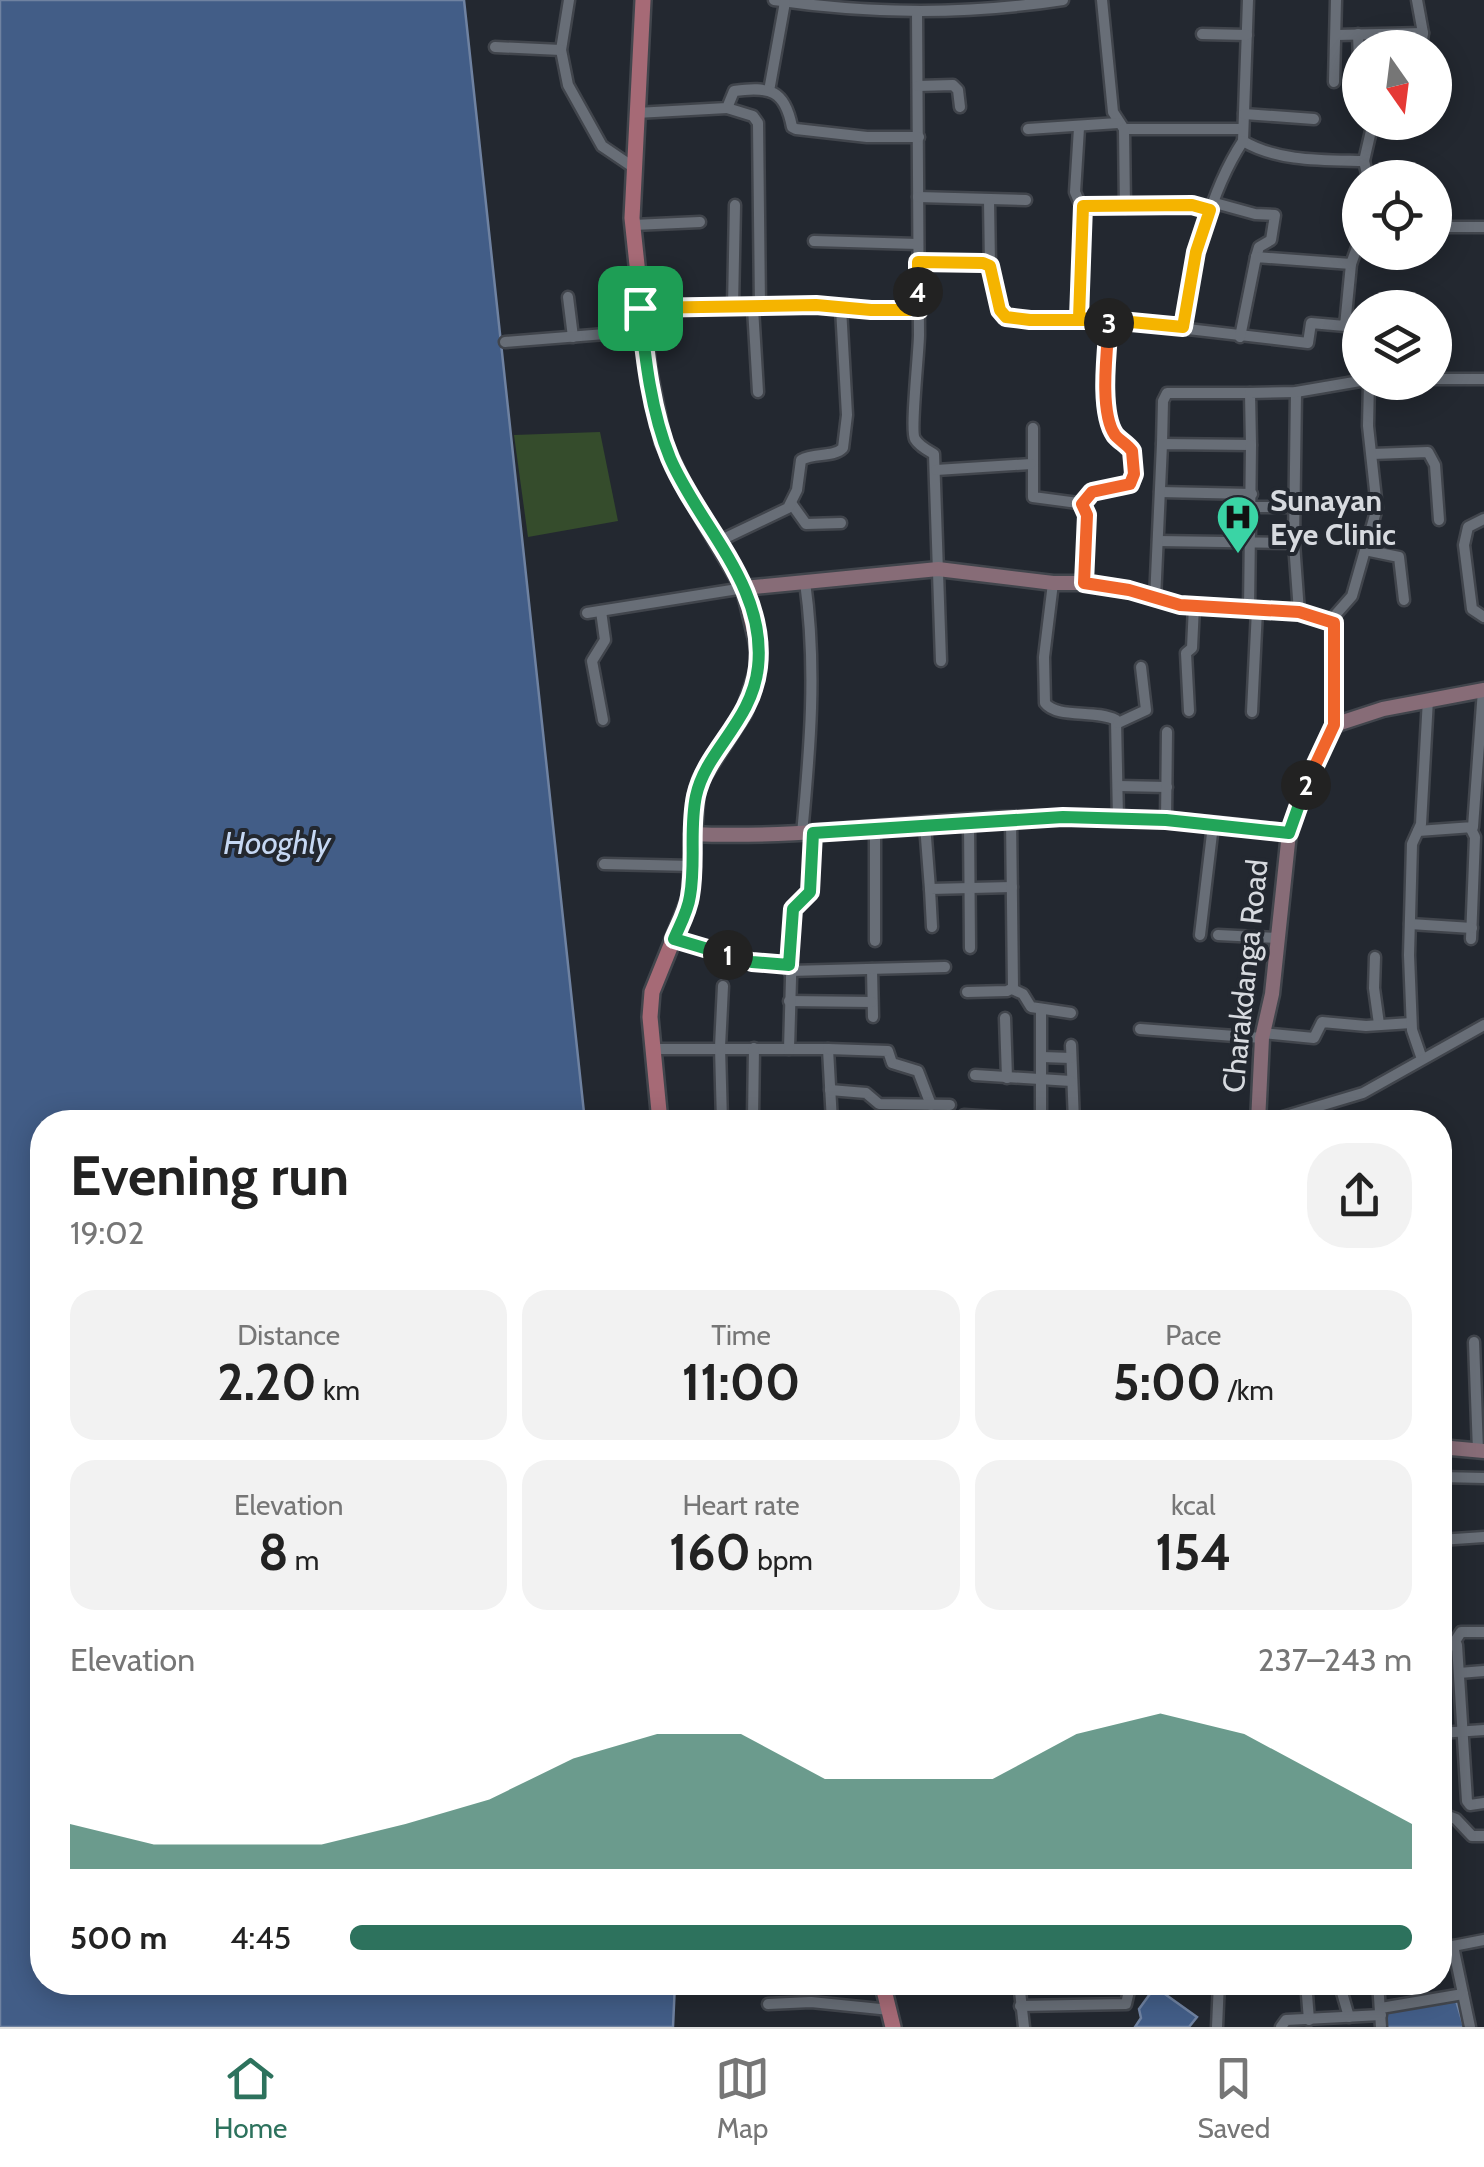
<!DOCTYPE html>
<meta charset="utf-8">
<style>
body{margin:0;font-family:Cabin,sans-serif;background:#f2f2f2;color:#222;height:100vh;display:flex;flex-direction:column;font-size:38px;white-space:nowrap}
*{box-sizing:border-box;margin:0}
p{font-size:32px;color:#767676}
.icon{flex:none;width:55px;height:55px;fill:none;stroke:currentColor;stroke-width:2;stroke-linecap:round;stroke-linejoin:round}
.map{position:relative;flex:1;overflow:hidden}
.details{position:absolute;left:30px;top:1110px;width:1422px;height:885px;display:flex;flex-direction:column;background:#fff;border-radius:40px;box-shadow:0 5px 25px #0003}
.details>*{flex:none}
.needle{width:65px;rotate:166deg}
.buttons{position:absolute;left:1342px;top:30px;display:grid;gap:20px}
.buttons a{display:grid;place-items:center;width:110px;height:110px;border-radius:50%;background:#fff;box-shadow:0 5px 25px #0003;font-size:50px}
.pin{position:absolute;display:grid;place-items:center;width:85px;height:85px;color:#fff;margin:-42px;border-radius:20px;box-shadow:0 5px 15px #0006}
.km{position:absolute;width:50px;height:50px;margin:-25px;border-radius:50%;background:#222;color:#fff;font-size:28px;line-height:50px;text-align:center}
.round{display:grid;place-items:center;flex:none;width:105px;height:105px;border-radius:40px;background:#f2f2f2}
.overview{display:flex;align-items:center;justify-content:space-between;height:170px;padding:0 40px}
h1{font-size:55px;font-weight:700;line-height:75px}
.figures{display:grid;grid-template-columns:repeat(3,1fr);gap:15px;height:170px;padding:10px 40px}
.figures div{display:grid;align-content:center;border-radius:25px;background:#f2f2f2;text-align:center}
.figures b{font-size:50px;font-weight:700}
.figures small{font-size:28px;font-weight:400}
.figures p{font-size:28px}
.chart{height:280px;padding:20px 40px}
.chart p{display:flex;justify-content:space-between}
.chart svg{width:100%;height:180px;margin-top:10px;fill:#2d725d;opacity:.7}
ul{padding:0 40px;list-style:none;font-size:32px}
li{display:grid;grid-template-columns:160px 120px 1fr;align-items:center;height:75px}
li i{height:25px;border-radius:12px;background:#2d725d}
.tabs{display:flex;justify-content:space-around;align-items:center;height:140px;border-top:2px solid #e0e0e0;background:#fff;font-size:28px;color:#767676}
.tabs a{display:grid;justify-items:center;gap:5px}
.tabs .current{color:#2d725d}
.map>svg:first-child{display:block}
.green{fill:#354c2c}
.water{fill:#425d87;stroke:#6f82a1;stroke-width:2.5}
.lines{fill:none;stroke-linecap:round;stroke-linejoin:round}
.street-casing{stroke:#41454c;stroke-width:15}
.secondary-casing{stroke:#41454c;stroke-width:19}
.primary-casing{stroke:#41454c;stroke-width:20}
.street{stroke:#686e77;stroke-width:10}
.secondary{stroke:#876c77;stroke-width:14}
.primary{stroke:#a66a76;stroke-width:15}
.split-1-casing{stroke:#fff;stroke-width:20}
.split-2-casing{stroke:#fff;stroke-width:20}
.split-3-casing{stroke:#fff;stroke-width:20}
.split-4-casing{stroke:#fff;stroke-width:20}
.split-5-casing{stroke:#fff;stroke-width:20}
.split-1{stroke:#22a559;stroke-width:12}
.split-2{stroke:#22a559;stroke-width:12}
.split-3{stroke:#f0652b;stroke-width:12}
.split-4{stroke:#f5b400;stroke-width:12}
.split-5{stroke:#f5b400;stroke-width:12}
.labels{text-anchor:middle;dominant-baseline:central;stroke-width:8;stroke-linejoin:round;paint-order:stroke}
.poi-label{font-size:30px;font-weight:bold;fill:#d7dadf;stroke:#232830;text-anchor:start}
.street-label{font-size:30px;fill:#d7dadf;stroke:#232830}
.water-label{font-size:32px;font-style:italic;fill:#c6d8f3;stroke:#232830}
</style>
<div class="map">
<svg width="1484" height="2027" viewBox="0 0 1484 2027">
<rect width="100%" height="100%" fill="#232830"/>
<!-- green -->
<polygon class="green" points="600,432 618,521 528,537 514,435"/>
<!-- water -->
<g class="water">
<polygon points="0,0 464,0 585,1122 42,1122 42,1982 675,1983 673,2027 0,2027"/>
<polygon points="1155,1987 1197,2017 1189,2027 1135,2027 1141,2018 1139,2009"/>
<polygon points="1455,1997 1464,2027 1383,2027 1382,2009"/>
</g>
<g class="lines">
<!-- street casing -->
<g class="street-casing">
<g id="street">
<polyline points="569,0 561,50 568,85 602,146 633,167"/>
<path d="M 774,0 C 870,14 967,15 1063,0"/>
<polyline points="1102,0 1113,112 1124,129 1243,129"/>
<path d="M 1248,0 L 1243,141 C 1278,162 1325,160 1364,161 L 1368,178"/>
<polyline points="1417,0 1423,33 1421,48"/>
<path d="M 917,12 L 919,335 C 919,351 910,431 915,439 C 919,446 927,450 934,454 L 941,661"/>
<polyline points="1202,34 1247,35"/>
<polyline points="1358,34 1360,90"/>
<polyline points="1337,35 1423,33"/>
<polyline points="495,47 561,50"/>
<polyline points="1334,82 1336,0"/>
<polyline points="918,86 953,85 958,90 960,107"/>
<polyline points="769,91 785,2"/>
<polyline points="727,108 753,116 758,123 760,308"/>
<path d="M 636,113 L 727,108 L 734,91 C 770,86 785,90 792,127 L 796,129 L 867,137 L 919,137"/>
<polyline points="1244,114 1314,119"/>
<polyline points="1079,128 1075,192 1084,213 1079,319"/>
<polyline points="1028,129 1118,123"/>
<polyline points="1124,129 1125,208"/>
<polyline points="1364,161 1373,122"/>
<polyline points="918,197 1026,200"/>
<polyline points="989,200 990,266"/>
<polyline points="1215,203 1255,214 1275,215 1271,240 1259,247 1256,257"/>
<polyline points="1083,206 1192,205 1210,209"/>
<polyline points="633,225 700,222"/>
<polyline points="1435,227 1484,227"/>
<polyline points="814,241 918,244"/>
<polyline points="918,262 990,266 1000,310 1013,319 1110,320 1308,343 1311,323 1345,326 1351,264 1360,239"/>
<polyline points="568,297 573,337"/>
<polyline points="733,307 735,205"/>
<polyline points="641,308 816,305 871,311 919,310"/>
<polyline points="753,308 758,392"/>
<polyline points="1345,326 1360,328"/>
<path d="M 1183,327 C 1195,263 1207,196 1243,141"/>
<polyline points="1240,337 1256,257 1351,264"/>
<polyline points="505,342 643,331"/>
<polyline points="1435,379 1484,379"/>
<polyline points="1296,392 1294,543 1299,612"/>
<polyline points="1033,428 1033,497 1078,503 1086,510 1084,583"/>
<polyline points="1162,444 1163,401 1167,393 1250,393"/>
<polyline points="1372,454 1428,452 1435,465 1439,520"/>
<polyline points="936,470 1031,464"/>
<polyline points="1160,492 1252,494"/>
<polyline points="791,503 806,524 841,523"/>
<path d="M 1081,505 L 1091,492 L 1121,488 L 1133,482 L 1132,451 C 1127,444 1119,440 1115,434 C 1099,409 1108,349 1110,320"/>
<polyline points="1252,507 1294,507"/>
<polyline points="1484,519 1468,527 1464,545 1472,609 1484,617"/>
<path d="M 719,541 L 788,508 L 797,490 L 801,460 C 814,452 833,458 843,448 L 847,415 L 841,308"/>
<polyline points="1158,541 1294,543"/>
<polyline points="1365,550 1399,557 1404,600"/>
<path d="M 1053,583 L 1044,657 L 1045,703 C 1057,719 1096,709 1116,720 L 1118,818"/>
<polyline points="1155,600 1162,444 1251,445 1250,393 1296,392 1360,381"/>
<polyline points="1249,609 1251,445"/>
<polyline points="601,611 605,640 592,661 603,720"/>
<polyline points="587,613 744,588"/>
<polyline points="1330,621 1352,596 1377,508 1368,426 1369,382"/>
<polyline points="1189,711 1186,653 1192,648 1194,606"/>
<polyline points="1252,712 1257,610"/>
<polyline points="1118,723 1146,710 1141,667"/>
<polyline points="1118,786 1167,787"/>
<polyline points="1166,820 1167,732"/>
<polyline points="969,822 970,948"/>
<polyline points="925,825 930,889"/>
<polyline points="1471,829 1475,837 1471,939"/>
<polyline points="1418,831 1473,827 1483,690"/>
<path d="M 802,834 C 810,749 817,667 805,582"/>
<polyline points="604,864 693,866"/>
<polyline points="1410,924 1472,928"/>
<polyline points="932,927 930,889 1012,887"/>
<polyline points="1200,935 1213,825"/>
<polyline points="1218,935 1279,938"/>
<polyline points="674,939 752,962 789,965"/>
<polyline points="875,941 875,829"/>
<polyline points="1375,957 1374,988 1379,1024"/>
<polyline points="872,969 873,1017"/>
<polyline points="789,971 945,967"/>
<polyline points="1012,989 1023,994 1031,1007 1071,1013"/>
<polyline points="967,992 1007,991 1013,988 1011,819"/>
<polyline points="789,1001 872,1002"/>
<polyline points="1005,1018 1007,1078"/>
<polyline points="1140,1029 1262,1038"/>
<polyline points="1263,1033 1314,1038 1322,1022 1366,1026 1411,1023"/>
<polyline points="1071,1045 1074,1122"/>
<polyline points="653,1049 828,1049 832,1122"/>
<polyline points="789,1049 793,909 810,892 813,833"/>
<polyline points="828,1049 888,1051 892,1063 918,1071 931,1105"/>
<polyline points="1042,1057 1071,1058"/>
<polyline points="1422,1059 1412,1030 1409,955 1412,844 1421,824 1428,699"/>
<polyline points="975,1075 1071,1081"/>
<polyline points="830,1090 866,1093 879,1104 950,1105"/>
<polyline points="964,1115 1073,1122"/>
<polyline points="753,1118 754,1048"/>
<polyline points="722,1122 720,1047 723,986"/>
<polyline points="1041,1122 1041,1009"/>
<polyline points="1266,1122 1363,1093 1484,1025"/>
<polyline points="1474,1342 1478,1451"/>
<polyline points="1440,1477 1484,1478"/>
<polyline points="1440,1540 1484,1537"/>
<polyline points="1454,1643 1461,1632 1484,1632"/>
<polyline points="1440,1646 1457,1645 1467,1801 1470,1805 1484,1803"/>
<polyline points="1459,1673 1484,1671"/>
<polyline points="1440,1733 1484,1730"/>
<polyline points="1440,1813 1456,1819 1472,1836 1484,1836"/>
<polyline points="1453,1946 1484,1940"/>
<polyline points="1440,1949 1453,1946 1470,2027"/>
<polyline points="1019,1982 1024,2027"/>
<polyline points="1306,1982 1309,2020"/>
<polyline points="1339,1982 1349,2017"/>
<polyline points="1378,1982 1381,2027"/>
<polyline points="768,2004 811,2002 890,2010"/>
<polyline points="1020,2006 1126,2004 1131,1982"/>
<polyline points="1381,2008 1463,1994"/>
<polyline points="1217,2027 1219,1982"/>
<polyline points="1281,2027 1286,2020 1381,2015"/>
</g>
</g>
<!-- secondary casing -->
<g class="secondary-casing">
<g id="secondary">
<polyline points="744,588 938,569 1053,583 1084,583 1129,590 1180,605 1299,612 1333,623 1334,725 1309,777 1289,833 1272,994 1262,1038 1258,1122"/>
<polyline points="1334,725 1383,709 1484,690"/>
<path d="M 692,834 C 805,839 916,821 1029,818 C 1115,815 1203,821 1289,833"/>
<polyline points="1440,1447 1484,1451"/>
</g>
</g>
<!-- primary casing -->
<g class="primary-casing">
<g id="primary">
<polyline points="643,0 632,218 648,368 663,442 681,480 744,588 759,650 758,670 744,712 701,779 696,795 690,898 652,992 650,1017 660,1122"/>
<polyline points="882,1982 893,2027"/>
</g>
</g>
<!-- street -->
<use href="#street" class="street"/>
<!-- secondary -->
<use href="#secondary" class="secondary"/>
<!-- primary -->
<use href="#primary" class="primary"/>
</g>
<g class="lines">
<!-- split-1 casing -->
<g class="split-1-casing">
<path id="split-1" d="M 640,308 C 645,358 651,412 670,458 C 699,526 767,586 758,667 C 752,722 706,750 696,796 C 689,829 696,863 690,896 C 688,911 680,925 674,939 L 728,955"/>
</g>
<!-- split-2 casing -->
<g class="split-2-casing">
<polyline id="split-2" points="728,955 752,962 789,965 793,909 810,892 813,833 1063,817 1166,820 1289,833 1306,785"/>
</g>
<!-- split-3 casing -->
<g class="split-3-casing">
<path id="split-3" d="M 1109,323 C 1107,351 1099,412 1115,435 C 1120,441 1127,444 1132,451 L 1134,474 L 1130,484 L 1092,492 L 1082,504 L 1087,515 L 1084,583 L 1129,590 L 1180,605 L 1299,612 L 1334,623 L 1334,725 L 1306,785"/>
</g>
<!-- split-4 casing -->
<g class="split-4-casing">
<polyline id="split-4" points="918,292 918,262 983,263 990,266 1000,310 1006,317 1030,320 1110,320 1183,327 1196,252 1210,210 1192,205 1083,206 1079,318 1110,320 1109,323"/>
</g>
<!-- split-5 casing -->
<g class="split-5-casing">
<polyline id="split-5" points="640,308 816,305 871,310 919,310 918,292"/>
</g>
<!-- split-1 -->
<use href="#split-1" class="split-1"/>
<!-- split-2 -->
<use href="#split-2" class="split-2"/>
<!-- split-3 -->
<use href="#split-3" class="split-3"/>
<!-- split-4 -->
<use href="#split-4" class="split-4"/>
<!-- split-5 -->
<use href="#split-5" class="split-5"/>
</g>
<!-- icons -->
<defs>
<g id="hospital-pin" transform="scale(2.25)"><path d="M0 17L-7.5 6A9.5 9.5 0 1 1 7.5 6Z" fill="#3ad4a5" stroke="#232830"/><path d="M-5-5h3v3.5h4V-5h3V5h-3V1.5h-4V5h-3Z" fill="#111"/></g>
</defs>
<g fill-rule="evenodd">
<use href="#hospital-pin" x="1238" y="517"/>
</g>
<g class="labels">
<!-- poi labels -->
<g class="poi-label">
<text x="1270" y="500">Sunayan<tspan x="1270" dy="34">Eye Clinic</tspan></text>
</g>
<!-- street labels -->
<g class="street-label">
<text transform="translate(1245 976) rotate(-84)">Charakdanga Road</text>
</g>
<!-- water labels -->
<g class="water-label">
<text x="277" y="842">Hooghly</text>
</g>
</g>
</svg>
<div class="buttons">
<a><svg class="needle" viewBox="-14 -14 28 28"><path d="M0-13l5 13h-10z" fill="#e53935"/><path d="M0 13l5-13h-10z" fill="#767676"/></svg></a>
<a><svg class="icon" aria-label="locate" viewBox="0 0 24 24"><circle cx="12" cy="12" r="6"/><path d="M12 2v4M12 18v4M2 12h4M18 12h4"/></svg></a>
<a><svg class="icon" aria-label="layers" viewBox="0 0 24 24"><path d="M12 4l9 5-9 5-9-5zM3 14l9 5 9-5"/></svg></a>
</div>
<div class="pin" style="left:640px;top:308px;background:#1e9e55"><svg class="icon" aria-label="arrive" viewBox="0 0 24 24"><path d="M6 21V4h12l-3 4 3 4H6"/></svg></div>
<b class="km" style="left:728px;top:955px">1</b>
<b class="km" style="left:1306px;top:785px">2</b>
<b class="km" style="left:1109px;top:323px">3</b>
<b class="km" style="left:918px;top:292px">4</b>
<section class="details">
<div class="overview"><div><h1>Evening run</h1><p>19:02</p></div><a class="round"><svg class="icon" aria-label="share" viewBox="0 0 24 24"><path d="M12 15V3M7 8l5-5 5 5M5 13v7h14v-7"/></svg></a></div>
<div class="figures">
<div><p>Distance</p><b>2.20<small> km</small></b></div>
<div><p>Time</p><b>11:00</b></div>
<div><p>Pace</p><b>5:00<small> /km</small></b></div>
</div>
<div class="figures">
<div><p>Elevation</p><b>8<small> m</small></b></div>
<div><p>Heart rate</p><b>160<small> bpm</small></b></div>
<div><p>kcal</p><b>154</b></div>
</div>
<div class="chart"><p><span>Elevation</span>237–243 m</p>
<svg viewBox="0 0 160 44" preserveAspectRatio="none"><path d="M0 44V33L10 38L20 38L30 38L40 33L50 27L60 17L70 11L80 11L90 22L100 22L110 22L120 11L130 6L140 11L150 22L160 33V44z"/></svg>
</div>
<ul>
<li><b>500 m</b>4:45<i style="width:100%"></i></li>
</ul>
</section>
</div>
<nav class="tabs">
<a class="current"><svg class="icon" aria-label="home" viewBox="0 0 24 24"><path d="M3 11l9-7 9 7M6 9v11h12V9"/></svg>Home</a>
<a><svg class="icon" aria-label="map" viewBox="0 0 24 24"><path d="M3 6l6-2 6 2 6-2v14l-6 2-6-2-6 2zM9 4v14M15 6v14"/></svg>Map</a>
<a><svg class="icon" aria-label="saved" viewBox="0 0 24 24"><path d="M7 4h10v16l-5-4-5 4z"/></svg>Saved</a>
</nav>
